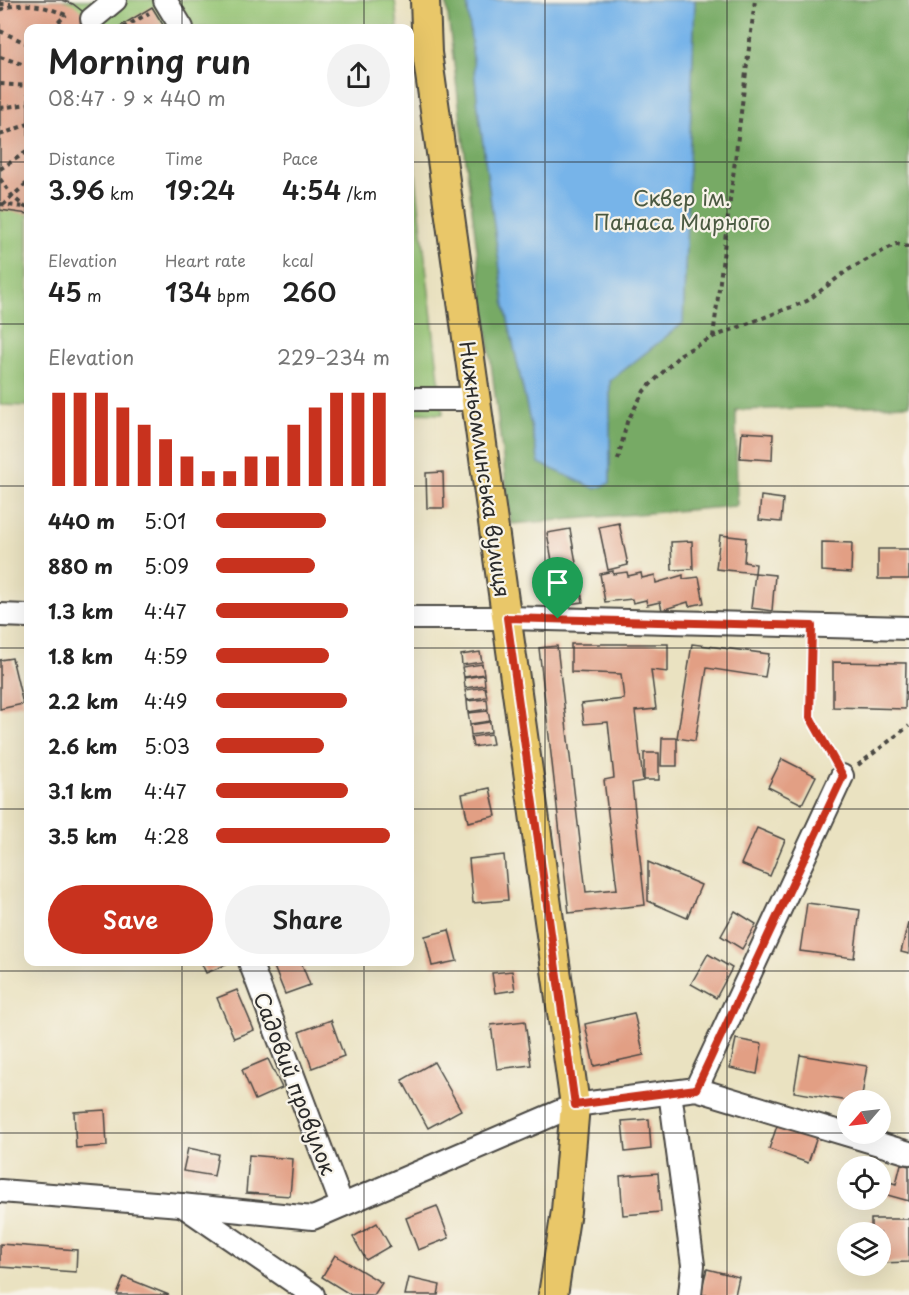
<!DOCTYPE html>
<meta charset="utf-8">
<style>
body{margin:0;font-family:"Playpen Sans",sans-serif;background:#f2f2f2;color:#222;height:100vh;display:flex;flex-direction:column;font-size:22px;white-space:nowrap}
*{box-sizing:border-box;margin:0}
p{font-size:20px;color:#767676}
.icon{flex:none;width:33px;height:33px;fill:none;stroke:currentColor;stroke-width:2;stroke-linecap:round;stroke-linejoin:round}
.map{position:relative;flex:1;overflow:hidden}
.sheet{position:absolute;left:24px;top:24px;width:390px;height:942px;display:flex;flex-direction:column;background:#fff;border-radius:12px;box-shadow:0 6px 24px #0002}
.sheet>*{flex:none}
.needle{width:39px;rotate:242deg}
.tools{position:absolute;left:837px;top:1090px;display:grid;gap:12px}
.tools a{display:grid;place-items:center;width:54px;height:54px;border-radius:50%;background:#fff;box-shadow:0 6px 24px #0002;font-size:30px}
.pin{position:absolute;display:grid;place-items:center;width:51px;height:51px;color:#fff;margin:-62px -26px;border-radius:50% 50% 50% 0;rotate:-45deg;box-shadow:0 0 6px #0007}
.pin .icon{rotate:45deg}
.round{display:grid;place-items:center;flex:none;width:63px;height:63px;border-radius:32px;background:#f2f2f2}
.head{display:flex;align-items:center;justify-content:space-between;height:102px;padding:0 24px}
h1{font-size:33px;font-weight:600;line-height:45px}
.metrics{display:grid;grid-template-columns:repeat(3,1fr);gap:9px;height:102px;padding:6px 24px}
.metrics div{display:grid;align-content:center}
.metrics b{font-size:26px;font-weight:600}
.metrics small{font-size:16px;font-weight:400}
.metrics p{font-size:16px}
.chart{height:168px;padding:12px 24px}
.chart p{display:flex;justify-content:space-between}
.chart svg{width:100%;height:108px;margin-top:6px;stroke:#c8321e;stroke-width:6}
.button{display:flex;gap:12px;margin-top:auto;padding:12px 24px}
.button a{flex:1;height:69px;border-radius:36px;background:#c8321e;color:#fff;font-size:24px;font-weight:600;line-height:69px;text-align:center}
.button a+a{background:#f2f2f2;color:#222}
ul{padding:0 24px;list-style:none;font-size:20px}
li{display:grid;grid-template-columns:96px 72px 1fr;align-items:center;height:45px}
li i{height:15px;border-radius:8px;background:#c8321e}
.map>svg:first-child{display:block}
.green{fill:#94c473;stroke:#60784f;stroke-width:1.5}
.forest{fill:#77aa65;stroke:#516a48;stroke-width:1.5}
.water{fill:#77b4e9;stroke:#51708a;stroke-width:1.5}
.building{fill:#e29f84}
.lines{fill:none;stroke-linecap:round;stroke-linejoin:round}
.minor-casing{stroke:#484642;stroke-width:26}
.major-casing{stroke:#484642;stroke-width:32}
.path{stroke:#484642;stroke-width:4;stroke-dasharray:4.5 4.5;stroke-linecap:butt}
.minor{stroke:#fff;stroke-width:22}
.major{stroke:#e9c769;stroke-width:28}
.route-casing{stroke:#fff;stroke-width:12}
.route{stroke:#c8321e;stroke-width:8}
.grid{fill:none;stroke:#2b2b2b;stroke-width:1.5;stroke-opacity:0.55}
.labels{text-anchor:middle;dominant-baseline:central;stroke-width:4.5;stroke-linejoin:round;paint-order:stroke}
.park-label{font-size:21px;fill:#4a5941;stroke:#f7f3e8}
.street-label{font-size:21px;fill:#2b2b2b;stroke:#f7f3e8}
</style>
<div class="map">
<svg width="909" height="1295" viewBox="0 0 909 1295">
<rect width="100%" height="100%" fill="#f7f3e8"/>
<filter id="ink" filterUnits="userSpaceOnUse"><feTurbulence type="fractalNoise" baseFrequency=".0167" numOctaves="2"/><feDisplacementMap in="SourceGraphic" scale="12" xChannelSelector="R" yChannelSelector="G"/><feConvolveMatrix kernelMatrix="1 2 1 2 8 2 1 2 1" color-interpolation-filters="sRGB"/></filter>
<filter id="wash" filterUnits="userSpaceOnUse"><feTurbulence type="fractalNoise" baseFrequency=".008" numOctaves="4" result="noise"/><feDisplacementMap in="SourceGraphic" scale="24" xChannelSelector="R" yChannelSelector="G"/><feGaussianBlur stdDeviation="1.35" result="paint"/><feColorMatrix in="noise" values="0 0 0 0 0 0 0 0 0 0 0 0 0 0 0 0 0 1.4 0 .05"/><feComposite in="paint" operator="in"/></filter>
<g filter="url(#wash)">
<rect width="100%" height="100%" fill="#eae2c1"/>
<!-- green -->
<g class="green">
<polygon points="0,0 395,0 398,28 28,28 28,406 0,405"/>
<polygon points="410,127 443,414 410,413"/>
</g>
<!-- forest -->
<polygon class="forest" points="446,0 467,0 478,107 505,306 539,463 610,483 610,381 683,323 695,0 909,0 909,405 736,410 737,506 511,524"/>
<!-- water -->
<polygon class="water" points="467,0 695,0 683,323 610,381 610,483 596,489 539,463 505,306 478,107"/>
<g id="blocks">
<!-- building -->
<g class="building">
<polygon points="0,0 62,0 73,4 104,28 28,28 28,214 0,210"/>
<polygon points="152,7 165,28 117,28"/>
<polygon points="742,432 773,434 772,460 740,458"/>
<polygon points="443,472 444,508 427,508 426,473"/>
<polygon points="761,496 783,499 781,522 759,520"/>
<polygon points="619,523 628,565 608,570 599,527"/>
<polygon points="570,529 583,602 560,605 547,533"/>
<polygon points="720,535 746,538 744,562 756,564 755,573 716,569"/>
<polygon points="692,541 693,569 672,570 671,542"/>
<polygon points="822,542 852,543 851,573 822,571"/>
<rect x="878" y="549" width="31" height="30"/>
<polygon points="613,571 613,574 627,572 628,576 641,573 642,578 655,575 656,583 683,575 683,579 699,577 704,603 689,606 688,602 662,610 660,602 647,605 646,600 633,603 632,599 605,602 600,574"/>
<polygon points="755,573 775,575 772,611 751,608"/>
<polygon points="571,644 668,644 668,672 651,670 656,709 635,711 643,781 632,783 645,905 569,913 539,648 557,646 586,892 617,889 604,780 614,778 608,722 584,724 581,704 624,699 621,674 571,672"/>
<polygon points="692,644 769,654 765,677 707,668 695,741 677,738"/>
<polygon points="480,652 482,662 462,665 461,655"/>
<polygon points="12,658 23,704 0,709 0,660"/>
<polygon points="833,662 906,663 905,709 833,707"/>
<polygon points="482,664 484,674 464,677 462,667"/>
<polygon points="484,675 485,685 465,688 464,678"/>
<polygon points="485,687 487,697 467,700 465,690"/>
<polygon points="487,699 488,709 468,712 467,701"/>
<polygon points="488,711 490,721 470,724 468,713"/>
<polygon points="490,722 491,732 471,735 470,725"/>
<polygon points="491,734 493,744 473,747 471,737"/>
<polygon points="662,738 677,738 677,766 661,766"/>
<rect x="644" y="753" width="15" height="27"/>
<polygon points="782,759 816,776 802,804 768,787"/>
<polygon points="490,788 496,816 468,822 462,794"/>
<polygon points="757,828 785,840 770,876 741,864"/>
<polygon points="504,855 508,900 473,903 469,859"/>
<polygon points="648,862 701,885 687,918 648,901"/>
<polygon points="807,903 860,910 854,958 800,951"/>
<polygon points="735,911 756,924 742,949 721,936"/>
<polygon points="908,923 909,923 909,954 901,952"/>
<polygon points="449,930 457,961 432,966 425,936"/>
<polygon points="708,954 732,968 716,998 691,984"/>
<polygon points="201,962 227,962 228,964 206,973"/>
<polygon points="272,962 301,962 310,985 285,994"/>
<polygon points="512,971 515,990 495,993 492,973"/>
<polygon points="237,990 254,1030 234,1038 217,998"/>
<polygon points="634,1013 644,1055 594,1066 585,1024"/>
<polygon points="331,1020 344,1056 312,1068 299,1032"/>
<polygon points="525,1021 531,1065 497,1069 491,1025"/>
<polygon points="736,1039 762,1044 757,1074 730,1068"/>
<polygon points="800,1055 867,1066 861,1101 848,1101 794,1092"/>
<polygon points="268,1059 282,1088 255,1100 242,1070"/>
<polygon points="434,1062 461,1110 428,1128 402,1080"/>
<polygon points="105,1110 107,1146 76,1148 74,1112"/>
<polygon points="649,1119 651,1149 625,1152 622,1121"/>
<polygon points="778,1123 817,1137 808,1163 769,1149"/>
<polygon points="188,1148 218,1154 214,1176 183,1171"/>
<polygon points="249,1155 293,1159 290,1196 246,1193"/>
<polygon points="901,1164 909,1166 909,1201 880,1193 880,1179 896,1184"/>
<polygon points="658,1173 661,1212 623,1215 620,1176"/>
<polygon points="437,1206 449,1238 418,1250 406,1218"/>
<polygon points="871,1219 909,1219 909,1262 880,1263 880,1233 871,1233"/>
<polygon points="377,1223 390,1246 366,1260 353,1237"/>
<polygon points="0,1244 77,1250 76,1272 0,1267"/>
<polygon points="335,1255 382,1283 374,1295 351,1295 322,1277"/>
<polygon points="707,1269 739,1277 735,1295 700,1295"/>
<polygon points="124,1277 169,1295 117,1295"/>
<polygon points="409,1278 440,1285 438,1295 405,1295"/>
</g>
</g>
</g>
<g filter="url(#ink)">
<use href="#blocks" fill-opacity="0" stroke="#484642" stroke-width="1.5"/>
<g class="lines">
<!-- minor casing -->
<g class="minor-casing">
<g id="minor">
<polyline points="165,0 182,28"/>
<polyline points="92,19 115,0"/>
<polyline points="410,399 475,399"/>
<polyline points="0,615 28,616"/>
<polyline points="410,618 507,618 909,628"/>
<polyline points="250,962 342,1205"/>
<polyline points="696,1089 842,776"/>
<polyline points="670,1092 693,1265 690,1295"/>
<polyline points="0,1191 181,1205 313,1218 575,1105 696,1089 909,1153"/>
<polyline points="182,1205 313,1295"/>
</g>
</g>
<!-- major casing -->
<g class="major-casing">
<polyline id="major" points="425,0 427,53 575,1105 566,1211 553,1295"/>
</g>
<!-- path -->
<g class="path">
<polyline points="0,4 11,4"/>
<path d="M 0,10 C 22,0 45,6 66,15"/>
<polyline points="52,28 66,15"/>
<polyline points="123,28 149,13"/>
<polyline points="0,31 28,44"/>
<polyline points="0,57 28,66"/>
<polyline points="28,80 28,98"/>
<polyline points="0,84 28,86"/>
<polyline points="0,108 28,104"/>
<polyline points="0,135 28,124"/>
<polyline points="0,169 28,151"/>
<polyline points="0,179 13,197 25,207 28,207"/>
<polyline points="0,204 24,207"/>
<polyline points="3,205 28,182"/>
<polyline points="713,337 755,0"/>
<polyline points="618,460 627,422 644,391 681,354 713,337 807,301 848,270 896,244 909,247"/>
<polyline points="811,647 810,717 832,757"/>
<polyline points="858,765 909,726"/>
</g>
<!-- minor -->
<use href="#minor" class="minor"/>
<!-- major -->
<use href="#major" class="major"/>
</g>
</g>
<g class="lines" filter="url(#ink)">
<!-- route casing -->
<g class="route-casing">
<polygon id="route" points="507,618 812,626 810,717 843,776 696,1089 575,1105"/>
</g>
<!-- route -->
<use href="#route" class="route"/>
</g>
<!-- grid -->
<path class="grid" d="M 182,0 L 182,28M 364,0 L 364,28M 545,0 L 545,1295M 727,0 L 727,1295M 0,162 L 28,162M 410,162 L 909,162M 0,324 L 28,324M 410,324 L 909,324M 0,486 L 28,486M 410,486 L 909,486M 0,648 L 28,648M 410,648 L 909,648M 0,809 L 28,809M 410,809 L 909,809M 182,962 L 182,1295M 364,962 L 364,1295M 0,971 L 909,971M 0,1133 L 848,1133M 880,1133 L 909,1133"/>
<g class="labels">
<!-- park labels -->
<g class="park-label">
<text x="682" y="197">Сквер ім.<tspan x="682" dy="24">Панаса Мирного</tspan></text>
</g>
<!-- street labels -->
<g class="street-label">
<text transform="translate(486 469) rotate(82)">Нижньомлинська вулиця</text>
<text transform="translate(296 1083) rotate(69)">Садовий провулок</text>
</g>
</g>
</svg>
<div class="tools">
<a><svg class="needle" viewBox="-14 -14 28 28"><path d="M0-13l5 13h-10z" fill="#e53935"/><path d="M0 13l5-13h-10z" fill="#767676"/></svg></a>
<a><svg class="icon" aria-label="locate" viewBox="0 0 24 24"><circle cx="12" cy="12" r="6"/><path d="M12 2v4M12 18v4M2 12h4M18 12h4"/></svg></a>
<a><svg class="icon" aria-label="layers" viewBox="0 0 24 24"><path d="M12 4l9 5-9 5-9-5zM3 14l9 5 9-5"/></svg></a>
</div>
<div class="pin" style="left:558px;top:619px;background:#1e9e55"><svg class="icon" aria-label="arrive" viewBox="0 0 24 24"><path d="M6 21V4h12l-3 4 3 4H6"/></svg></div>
<section class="sheet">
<div class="head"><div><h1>Morning run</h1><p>08:47 · 9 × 440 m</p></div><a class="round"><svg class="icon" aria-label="share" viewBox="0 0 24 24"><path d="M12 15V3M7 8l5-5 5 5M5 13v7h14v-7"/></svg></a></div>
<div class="metrics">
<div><p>Distance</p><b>3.96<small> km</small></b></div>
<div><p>Time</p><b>19:24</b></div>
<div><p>Pace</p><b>4:54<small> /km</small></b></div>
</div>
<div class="metrics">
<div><p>Elevation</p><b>45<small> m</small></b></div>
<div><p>Heart rate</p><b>134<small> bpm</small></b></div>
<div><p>kcal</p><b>260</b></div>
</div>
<div class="chart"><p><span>Elevation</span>229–234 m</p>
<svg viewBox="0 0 160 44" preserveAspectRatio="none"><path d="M5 44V6M15 44V6M25 44V6M35 44V12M45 44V19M55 44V25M65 44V32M75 44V38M85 44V38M95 44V32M105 44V32M115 44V19M125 44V12M135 44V6M145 44V6M155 44V6"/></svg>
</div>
<ul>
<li><b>440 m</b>5:01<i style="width:63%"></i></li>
<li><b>880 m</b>5:09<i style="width:57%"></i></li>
<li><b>1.3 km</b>4:47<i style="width:76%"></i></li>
<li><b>1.8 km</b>4:59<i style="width:65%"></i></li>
<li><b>2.2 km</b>4:49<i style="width:75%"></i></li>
<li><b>2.6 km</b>5:03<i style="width:62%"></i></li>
<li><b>3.1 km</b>4:47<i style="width:76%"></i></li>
<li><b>3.5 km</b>4:28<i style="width:100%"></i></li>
</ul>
<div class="button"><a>Save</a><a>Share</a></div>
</section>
</div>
